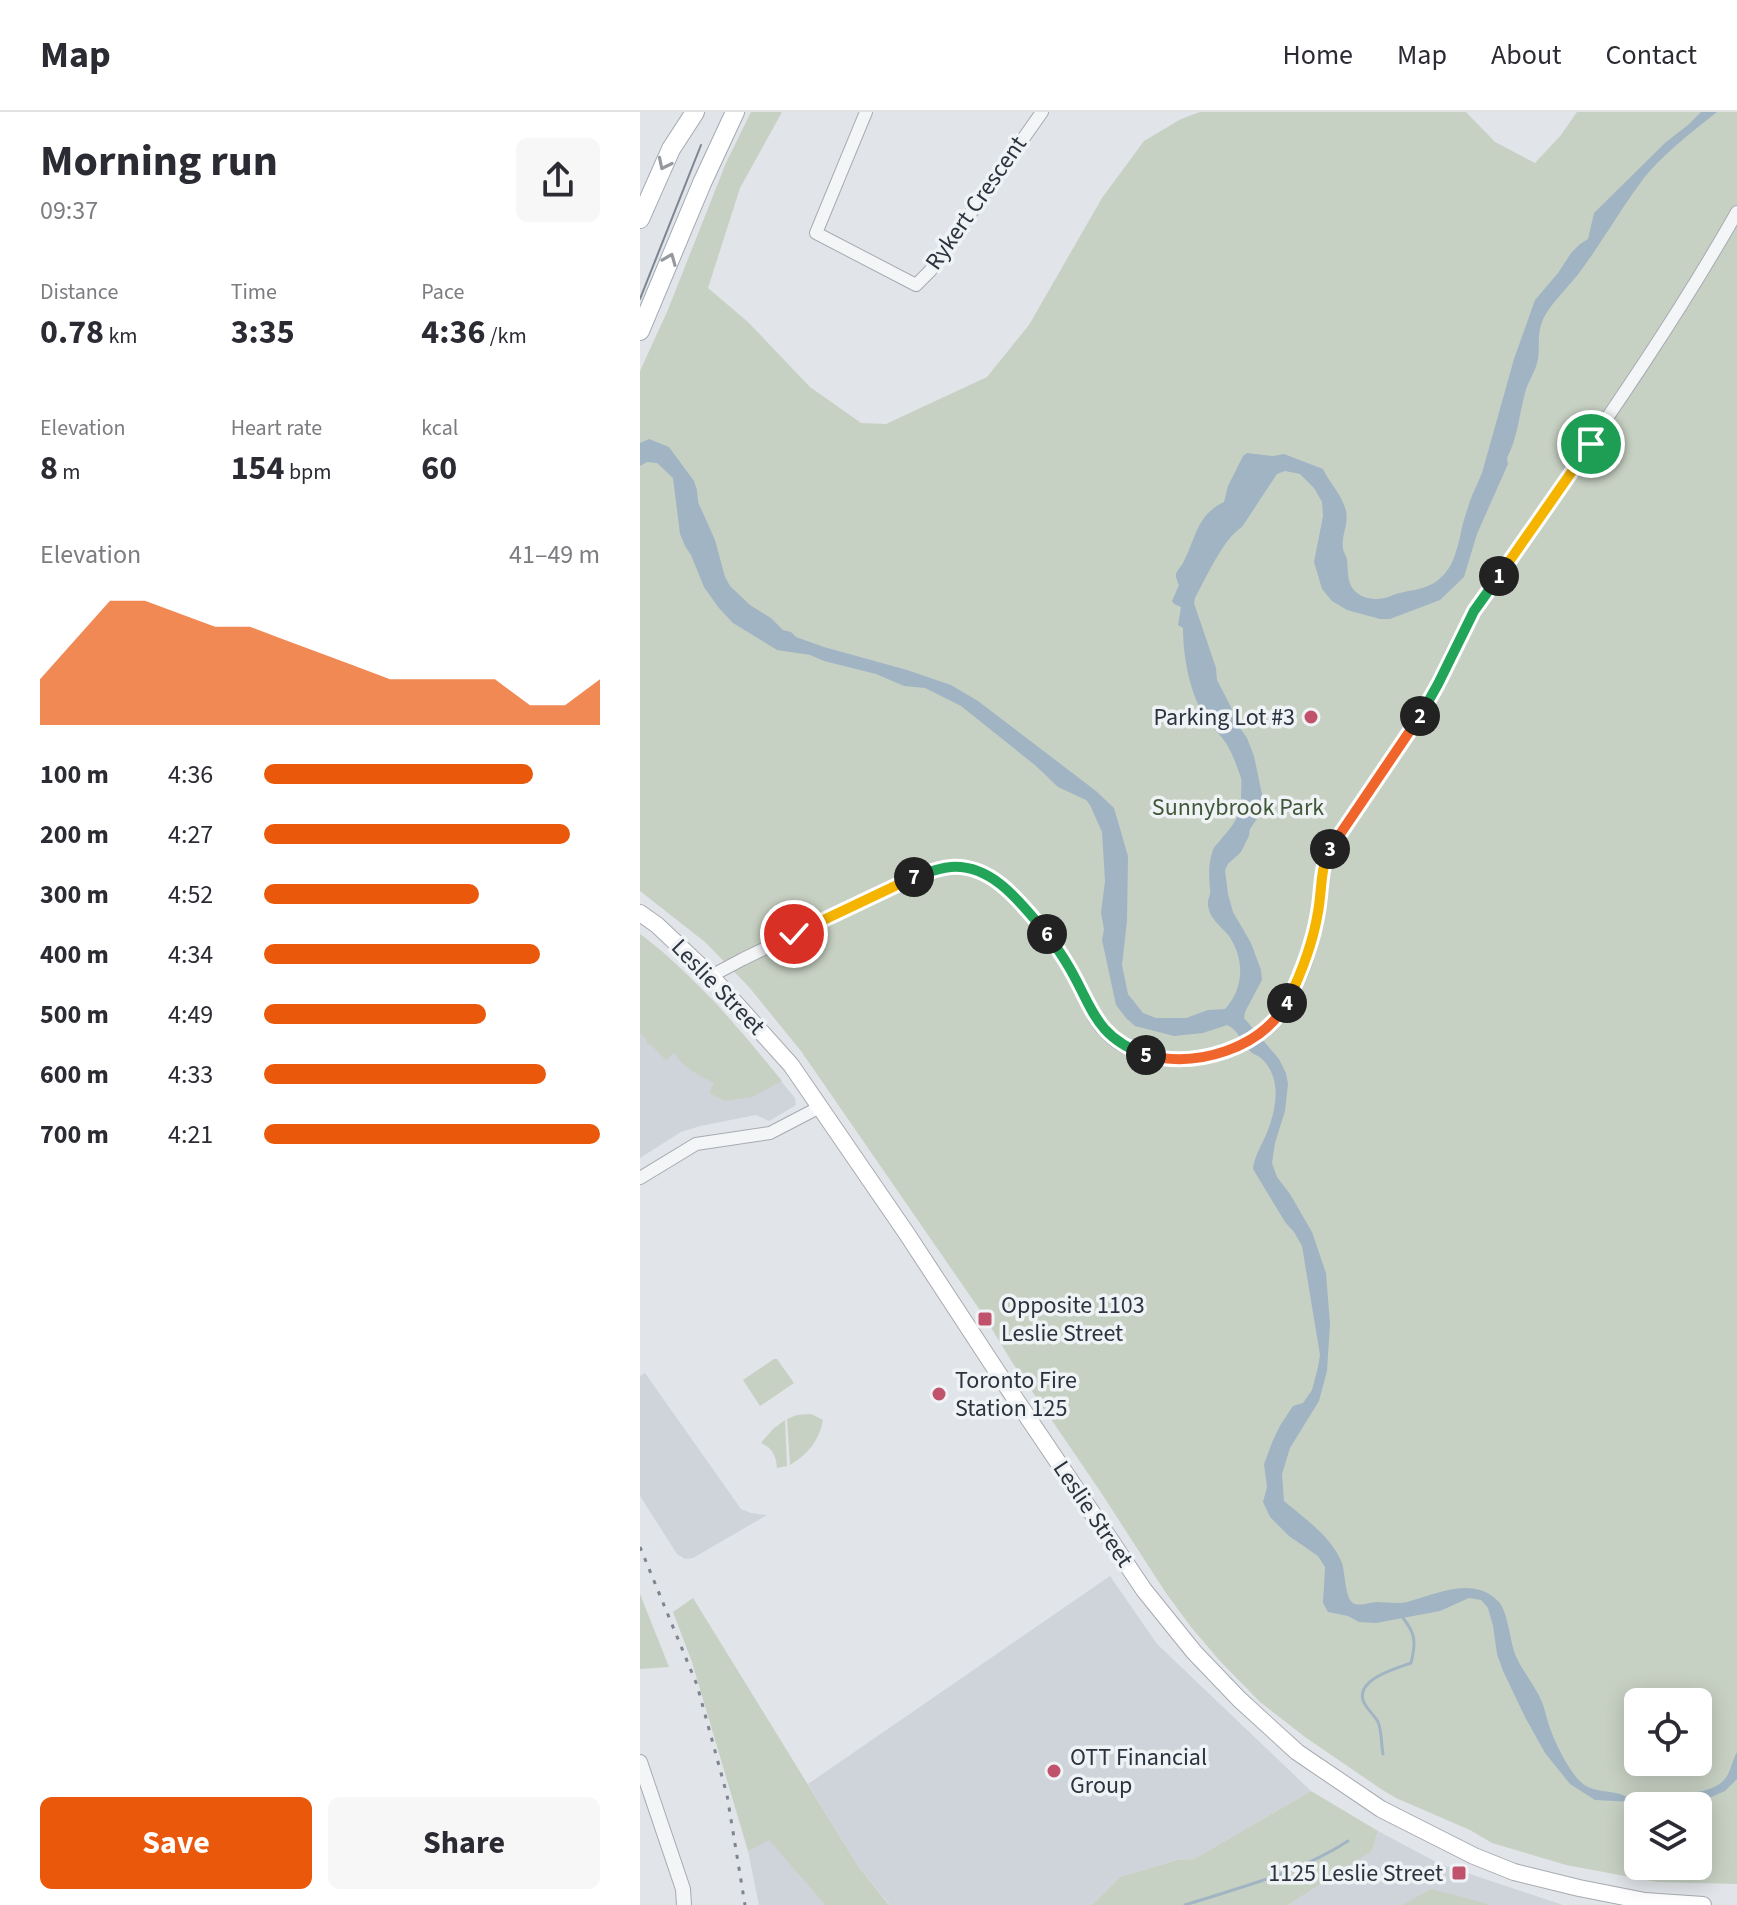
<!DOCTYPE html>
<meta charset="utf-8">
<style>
body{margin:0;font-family:"Source Sans 3",sans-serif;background:#f7f7f7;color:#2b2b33;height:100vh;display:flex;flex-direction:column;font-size:30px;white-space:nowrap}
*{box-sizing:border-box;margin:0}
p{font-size:26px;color:#7c7c81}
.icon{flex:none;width:44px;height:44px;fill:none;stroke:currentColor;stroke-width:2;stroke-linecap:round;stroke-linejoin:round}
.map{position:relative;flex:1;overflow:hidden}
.sheet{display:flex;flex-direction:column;background:#fff;width:640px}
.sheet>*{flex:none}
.buttons{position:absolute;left:984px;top:1576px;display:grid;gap:16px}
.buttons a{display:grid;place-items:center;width:88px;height:88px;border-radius:12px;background:#fff;box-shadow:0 4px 20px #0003;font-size:40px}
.pin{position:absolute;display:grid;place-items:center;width:68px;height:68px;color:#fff;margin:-34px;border:4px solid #fff;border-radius:50%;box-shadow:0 2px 8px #0007}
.km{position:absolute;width:40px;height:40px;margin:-20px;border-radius:50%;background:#222;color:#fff;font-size:22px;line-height:40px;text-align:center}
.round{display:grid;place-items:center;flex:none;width:84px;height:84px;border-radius:12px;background:#f7f7f7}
.overview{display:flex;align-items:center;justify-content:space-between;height:136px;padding:0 40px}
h1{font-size:44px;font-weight:700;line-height:60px}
.stats{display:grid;grid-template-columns:repeat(3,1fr);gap:12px;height:136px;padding:8px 40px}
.stats div{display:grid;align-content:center}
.stats b{font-size:34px;font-weight:700}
.stats small{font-size:22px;font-weight:400}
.stats p{font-size:22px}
.chart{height:224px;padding:16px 40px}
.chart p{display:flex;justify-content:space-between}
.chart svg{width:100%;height:144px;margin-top:8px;fill:#ea580c;opacity:.7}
.primary-button{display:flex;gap:16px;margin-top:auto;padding:16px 40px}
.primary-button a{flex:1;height:92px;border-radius:12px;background:#ea580c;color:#fff;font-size:32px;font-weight:700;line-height:92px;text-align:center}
.primary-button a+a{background:#f7f7f7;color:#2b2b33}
ul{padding:0 40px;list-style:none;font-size:26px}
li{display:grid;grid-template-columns:128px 96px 1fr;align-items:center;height:60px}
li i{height:20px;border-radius:10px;background:#ea580c}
header{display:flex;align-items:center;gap:48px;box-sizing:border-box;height:112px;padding:0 40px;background:#fff;border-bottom:2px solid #e1e1e2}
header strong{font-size:38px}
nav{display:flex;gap:44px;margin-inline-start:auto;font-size:28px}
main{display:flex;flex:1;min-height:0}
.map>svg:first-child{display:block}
.built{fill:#cfd4da}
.green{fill:#c7d1c3;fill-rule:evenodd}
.water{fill:#a0b4c4}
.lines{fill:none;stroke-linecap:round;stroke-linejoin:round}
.stream{stroke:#a0b4c4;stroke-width:3}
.minor-casing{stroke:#a7abb2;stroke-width:14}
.tertiary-casing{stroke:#a7abb2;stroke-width:16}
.secondary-casing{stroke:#a7abb2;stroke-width:18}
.primary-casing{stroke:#a1a9b3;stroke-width:20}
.minor{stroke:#f3f5f7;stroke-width:12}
.tertiary{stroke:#f3f5f7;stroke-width:14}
.secondary{stroke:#fff;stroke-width:16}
.primary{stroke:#fff;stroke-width:18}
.tram{stroke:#7c8590;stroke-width:2}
.rail{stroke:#7c8590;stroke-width:3;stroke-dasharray:4 8;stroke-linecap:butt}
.oneway{stroke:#95999e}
.split-1-casing{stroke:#fff;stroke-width:16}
.split-2-casing{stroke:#fff;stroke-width:16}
.split-3-casing{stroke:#fff;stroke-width:16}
.split-4-casing{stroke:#fff;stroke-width:16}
.split-5-casing{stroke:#fff;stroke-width:16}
.split-6-casing{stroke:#fff;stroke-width:16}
.split-7-casing{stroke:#fff;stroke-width:16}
.split-8-casing{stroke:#fff;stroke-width:16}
.split-1{stroke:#f5b400;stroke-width:10}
.split-2{stroke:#22a559;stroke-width:10}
.split-3{stroke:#f0652b;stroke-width:10}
.split-4{stroke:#f5b400;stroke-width:10}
.split-5{stroke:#f0652b;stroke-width:10}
.split-6{stroke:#22a559;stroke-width:10}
.split-7{stroke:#22a559;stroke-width:10}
.split-8{stroke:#f5b400;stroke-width:10}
.poi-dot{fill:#c0536b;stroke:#f0f3f6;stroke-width:3}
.labels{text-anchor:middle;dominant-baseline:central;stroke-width:7;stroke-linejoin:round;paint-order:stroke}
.street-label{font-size:24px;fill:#2b333e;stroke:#f0f3f6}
.poi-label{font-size:24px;fill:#2b333e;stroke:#f0f3f6;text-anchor:start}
.park-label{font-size:24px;fill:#42583a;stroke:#f0f3f6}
</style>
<header>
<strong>Map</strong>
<nav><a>Home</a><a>Map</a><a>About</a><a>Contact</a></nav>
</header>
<main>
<section class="sheet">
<div class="overview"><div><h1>Morning run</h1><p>09:37</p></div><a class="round"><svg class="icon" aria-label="share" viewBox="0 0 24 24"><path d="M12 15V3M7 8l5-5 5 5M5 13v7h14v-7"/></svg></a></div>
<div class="stats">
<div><p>Distance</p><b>0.78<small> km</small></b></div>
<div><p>Time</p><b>3:35</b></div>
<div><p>Pace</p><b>4:36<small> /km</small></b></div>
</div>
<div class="stats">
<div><p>Elevation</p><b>8<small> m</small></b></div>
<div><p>Heart rate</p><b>154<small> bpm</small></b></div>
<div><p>kcal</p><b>60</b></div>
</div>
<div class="chart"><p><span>Elevation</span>41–49 m</p>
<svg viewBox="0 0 160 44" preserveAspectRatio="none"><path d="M0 44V30L10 18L20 6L30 6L40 10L50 14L60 14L70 18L80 22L90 26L100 30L110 30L120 30L130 30L140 38L150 38L160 30V44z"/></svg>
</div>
<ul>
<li><b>100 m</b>4:36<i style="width:80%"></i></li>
<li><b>200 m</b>4:27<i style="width:91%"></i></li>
<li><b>300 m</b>4:52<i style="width:64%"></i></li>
<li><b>400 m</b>4:34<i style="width:82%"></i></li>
<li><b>500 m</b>4:49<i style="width:66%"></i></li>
<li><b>600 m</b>4:33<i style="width:84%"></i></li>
<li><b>700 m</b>4:21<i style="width:100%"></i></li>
</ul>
<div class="primary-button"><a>Save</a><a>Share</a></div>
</section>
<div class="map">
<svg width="1097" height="1793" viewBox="0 0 1097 1793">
<rect width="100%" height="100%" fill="#e1e4e8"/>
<!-- built -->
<g class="built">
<polygon points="0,822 23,840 77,892 155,986 156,993 129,1009 116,1003 60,1014 41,1020 0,1046"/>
<polygon points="5,1261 101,1397 111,1401 127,1403 53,1446 45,1447 37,1442 0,1384 0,1264"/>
<polygon points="470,1464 517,1532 671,1679 554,1747 537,1748 480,1765 452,1793 250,1793 218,1754 168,1672"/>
<polygon points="738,1719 800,1752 923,1793 648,1793 732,1739"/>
<polygon points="129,1727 185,1793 119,1793 108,1739"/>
</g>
<!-- green -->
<g class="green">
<path d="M 111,0 L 142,0 L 100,76 L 68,176 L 108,210 L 170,275 L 221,311 L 246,312 L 347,265 L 389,213 L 462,86 L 504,29 L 541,7 L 560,0 L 826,0 L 855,30 L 895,51 L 921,23 L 937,0 L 1097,0 L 1097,1772 L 1017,1770 L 926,1753 L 852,1731 L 830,1718 L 756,1686 L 741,1677 L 665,1625 L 620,1590 L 580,1549 L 551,1515 L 526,1481 L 460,1379 L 372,1250 L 344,1204 L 161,939 L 109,875 L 65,830 L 0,779 L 0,259 L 27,200 L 86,51 ZM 998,1590 L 1058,1590 L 1058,1650 L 998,1650 ZM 998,1694 L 1058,1694 L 1058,1754 L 998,1754 Z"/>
<path d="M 0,822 C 55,864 99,916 142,969 L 112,985 L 85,989 L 69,981 L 74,971 C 59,963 43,956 34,941 L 26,948 L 12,934 L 7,932 L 6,927 L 0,921 Z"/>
<polygon points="134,1247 137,1247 154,1271 120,1294 103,1268"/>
<path d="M 171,1302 L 183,1308 C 179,1329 168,1342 150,1353 L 147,1307 L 157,1303 Z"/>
<path d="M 145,1308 L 147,1354 L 137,1356 C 136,1344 133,1336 121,1331 L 133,1317 Z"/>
<polygon points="0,1482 29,1555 0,1557"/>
<polygon points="53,1486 218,1754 249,1793 185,1793 129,1728 108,1739 52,1550 33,1500"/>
<polygon points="671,1679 738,1719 732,1739 648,1793 452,1793 480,1765 537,1748 554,1747"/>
<polygon points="791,1777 848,1792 848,1793 762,1793"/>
</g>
<!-- water -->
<path class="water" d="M 1061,0 L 1077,0 C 1052,20 1024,41 1004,66 C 982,95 964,127 942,157 C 931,173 909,192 902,210 C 897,223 900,234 898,247 C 896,259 888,269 885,281 C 879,303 878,325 867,346 L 868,352 L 837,422 L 824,465 L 800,488 L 750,507 L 740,507 L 707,498 L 692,489 L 682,477 L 674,450 L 683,404 L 682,390 L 674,376 L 660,362 L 645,359 L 637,362 L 602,415 C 583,427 566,466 555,486 L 554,491 L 576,556 L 577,568 L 591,595 L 595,609 L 607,626 L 614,644 L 623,687 L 619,704 L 610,717 L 609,724 L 601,740 L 588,752 L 585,758 L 588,782 L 593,800 L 611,831 L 621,858 L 622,868 L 605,900 L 604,906 L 639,947 L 646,961 L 648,972 L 645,999 L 635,1031 L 632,1051 L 637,1065 L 650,1082 L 672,1120 L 686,1161 L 690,1212 L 687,1259 L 679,1289 L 650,1336 L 642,1362 L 644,1389 C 665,1407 691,1424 702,1451 C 705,1460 705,1486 713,1491 C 720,1495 730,1490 737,1490 C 747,1490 758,1492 767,1490 C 796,1482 834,1463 859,1490 C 868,1501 870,1528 875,1542 C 882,1559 895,1573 902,1590 C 905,1597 906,1605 909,1613 C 914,1629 929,1660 942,1671 C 955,1682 973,1677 987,1685 C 1015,1677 1070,1691 1087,1664 C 1091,1657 1093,1647 1097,1640 L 1097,1667 L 1085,1679 L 1069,1686 L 1019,1690 L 1006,1693 L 993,1690 L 955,1688 L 930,1672 L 905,1641 L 885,1605 L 863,1559 L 857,1542 L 853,1514 L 848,1496 L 841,1488 L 829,1486 L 800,1499 L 736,1511 L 719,1510 L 708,1504 L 688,1500 L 683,1491 L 685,1455 L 678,1444 L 649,1424 L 630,1405 L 623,1390 L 627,1375 L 624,1352 L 633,1328 L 641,1312 L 653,1294 L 663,1291 L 672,1278 L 678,1255 L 680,1243 L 662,1134 L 654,1120 L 645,1110 L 613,1057 C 614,1045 621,1034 626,1023 C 636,999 643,967 622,947 C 619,944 615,943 611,940 C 602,932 599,918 587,913 L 563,921 L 534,924 L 495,914 L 486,906 L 476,893 L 462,828 L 464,817 L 461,801 L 465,769 L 462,720 L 450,693 L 446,688 L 418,675 L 396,654 L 321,594 L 285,576 L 264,574 L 236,562 L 184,549 L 170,543 L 137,538 L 93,511 L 78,495 L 64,475 L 51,443 L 45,434 L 40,422 L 33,366 L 17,351 L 7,350 L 0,354 L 0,331 L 9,327 L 29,335 L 54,369 L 57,378 L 58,390 L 75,428 L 85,465 L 90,474 L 110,493 L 131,506 L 143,518 L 151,520 L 156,525 L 184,535 L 267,558 L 311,573 L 338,589 L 456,679 L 474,696 L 488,744 L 487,809 L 482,853 L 488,882 L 503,901 L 516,906 L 546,906 L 568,898 L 585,897 C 604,876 605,848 589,824 C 580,813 567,805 568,789 C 569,785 571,781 570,777 C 569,764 568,754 572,741 C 574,733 578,732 582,726 C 593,714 603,701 601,684 C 601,678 602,671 601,666 C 596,652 592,639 583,627 C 579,621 572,616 567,609 C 550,583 543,546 543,516 L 538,513 L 541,495 L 534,492 L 532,489 L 539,473 C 538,471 535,464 536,462 C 536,460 542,453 543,451 C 556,427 556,403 584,390 L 588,374 L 603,344 L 607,341 L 633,344 L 644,342 L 683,357 C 690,372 703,384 706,399 C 709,412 701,424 703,436 C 703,440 706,443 707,447 C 708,457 707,469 713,477 C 723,489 740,489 753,483 C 766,478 781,479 794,471 C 812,459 815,444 820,425 C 822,413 826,401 830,389 C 833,380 838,371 842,361 L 874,247 L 895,188 L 918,161 L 931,141 L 940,132 L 948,127 L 954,101 L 1026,30 L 1048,13 Z"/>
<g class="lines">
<!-- stream -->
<g class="stream">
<path d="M 743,1642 C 741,1632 742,1619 738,1610 C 734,1602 725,1596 723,1588 C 717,1567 757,1556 771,1551 C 776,1531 776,1522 763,1506"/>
<path d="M 545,1793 C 601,1775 659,1761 708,1729"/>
</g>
<!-- minor casing -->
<g class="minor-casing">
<g id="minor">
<polyline points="226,0 176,121 276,173 290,159 402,0"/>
<path d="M 71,864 L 103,847 L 265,769 C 282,763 299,754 317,755 C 341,755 358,769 374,786 C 394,806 412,827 427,852 C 438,871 446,893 458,911 C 482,946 531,952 569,944 C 598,937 627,922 644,896 C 662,868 673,832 679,799 C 683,777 681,755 691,735 C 720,690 752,648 780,604 C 801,569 814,530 837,496 C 925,365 1019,238 1097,100"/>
<polyline points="0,1066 56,1032 130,1021 180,995"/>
</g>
</g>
<!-- tertiary casing -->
<g class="tertiary-casing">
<polyline id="tertiary" points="0,1650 43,1777 44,1793"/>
</g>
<!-- secondary casing -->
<g class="secondary-casing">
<polyline id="secondary" points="0,801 17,813 71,864 151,953 267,1122 362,1267 504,1478 554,1540 599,1587 657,1640 741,1697 834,1744 874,1760 939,1776 1005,1789 1063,1793"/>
</g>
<!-- primary casing -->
<g class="primary-casing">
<g id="primary">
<polyline points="0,107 31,37 55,0"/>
<polyline points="0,219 62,71 95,0"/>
</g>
</g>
<!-- minor -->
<use href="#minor" class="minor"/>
<!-- tertiary -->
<use href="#tertiary" class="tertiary"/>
<!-- secondary -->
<use href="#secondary" class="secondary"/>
<!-- primary -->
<use href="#primary" class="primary"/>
<!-- tram -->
<polyline class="tram" points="0,187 61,33"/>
<!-- rail -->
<polyline class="rail" points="0,1435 57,1573 87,1683 105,1793"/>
</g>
<!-- one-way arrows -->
<defs><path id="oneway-chevron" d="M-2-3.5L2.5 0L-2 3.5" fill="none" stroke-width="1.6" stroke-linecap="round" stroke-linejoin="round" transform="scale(2)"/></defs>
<g class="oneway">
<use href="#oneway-chevron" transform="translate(24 52) rotate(116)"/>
<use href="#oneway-chevron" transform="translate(30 147) rotate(-68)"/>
</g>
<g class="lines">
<!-- split-1 casing -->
<g class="split-1-casing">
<polyline id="split-1" points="859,464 951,332"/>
</g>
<!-- split-2 casing -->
<g class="split-2-casing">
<polyline id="split-2" points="780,604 798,572 834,499 859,464"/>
</g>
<!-- split-3 casing -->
<g class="split-3-casing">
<polyline id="split-3" points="690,737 780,604"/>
</g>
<!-- split-4 casing -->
<g class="split-4-casing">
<path id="split-4" d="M 647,891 C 661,862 673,831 678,800 C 682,779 680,756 690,737"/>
</g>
<!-- split-5 casing -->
<g class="split-5-casing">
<path id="split-5" d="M 506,943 C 557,956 620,937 647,891"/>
</g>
<!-- split-6 casing -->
<g class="split-6-casing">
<path id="split-6" d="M 407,822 C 415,833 422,843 429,855 C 453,896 455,925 506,943"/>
</g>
<!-- split-7 casing -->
<g class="split-7-casing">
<path id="split-7" d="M 274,765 C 286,761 298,756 311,755 C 354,752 383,794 407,822"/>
</g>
<!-- split-8 casing -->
<g class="split-8-casing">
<polyline id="split-8" points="154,822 274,765"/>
</g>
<!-- split-1 -->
<use href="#split-1" class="split-1"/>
<!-- split-2 -->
<use href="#split-2" class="split-2"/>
<!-- split-3 -->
<use href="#split-3" class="split-3"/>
<!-- split-4 -->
<use href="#split-4" class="split-4"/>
<!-- split-5 -->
<use href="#split-5" class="split-5"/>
<!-- split-6 -->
<use href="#split-6" class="split-6"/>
<!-- split-7 -->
<use href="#split-7" class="split-7"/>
<!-- split-8 -->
<use href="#split-8" class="split-8"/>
</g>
<!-- markers -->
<g class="poi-dot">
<circle cx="671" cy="605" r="8"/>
<rect x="337" y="1199" width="16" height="16" rx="4"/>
<circle cx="299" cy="1282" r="8"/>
<circle cx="414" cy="1659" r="8"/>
<rect x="811" y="1753" width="16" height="16" rx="4"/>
</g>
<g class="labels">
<!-- street labels -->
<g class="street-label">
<text transform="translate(336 91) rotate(-55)">Rykert Crescent</text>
<text transform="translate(78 875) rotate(46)">Leslie Street</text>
<text transform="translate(453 1402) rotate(56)">Leslie Street</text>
</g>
<!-- poi labels -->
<g class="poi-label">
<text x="655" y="605" text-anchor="end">Parking Lot #3</text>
<text x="361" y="1193">Opposite 1103<tspan x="361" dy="28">Leslie Street</tspan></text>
<text x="315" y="1268">Toronto Fire<tspan x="315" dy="28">Station 125</tspan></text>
<text x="430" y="1645">OTT Financial<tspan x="430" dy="28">Group</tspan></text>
<text x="803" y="1761" text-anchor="end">1125 Leslie Street</text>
</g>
<!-- park labels -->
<g class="park-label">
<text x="598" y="695">Sunnybrook Park</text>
</g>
</g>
</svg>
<div class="buttons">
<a><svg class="icon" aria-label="locate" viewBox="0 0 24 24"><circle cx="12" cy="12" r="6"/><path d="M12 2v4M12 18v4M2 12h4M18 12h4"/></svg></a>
<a><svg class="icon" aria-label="layers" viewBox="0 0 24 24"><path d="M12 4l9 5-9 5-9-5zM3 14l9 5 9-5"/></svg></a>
</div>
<div class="pin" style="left:951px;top:332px;background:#1e9e55"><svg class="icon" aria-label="arrive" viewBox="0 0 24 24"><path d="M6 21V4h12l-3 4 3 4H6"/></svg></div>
<div class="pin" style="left:154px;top:822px;background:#d93025"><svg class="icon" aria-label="check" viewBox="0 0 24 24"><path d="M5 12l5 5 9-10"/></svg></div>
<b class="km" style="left:859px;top:464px">1</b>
<b class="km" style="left:780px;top:604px">2</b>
<b class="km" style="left:690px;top:737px">3</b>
<b class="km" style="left:647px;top:891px">4</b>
<b class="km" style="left:506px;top:943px">5</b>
<b class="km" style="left:407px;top:822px">6</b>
<b class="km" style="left:274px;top:765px">7</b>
</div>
</main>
